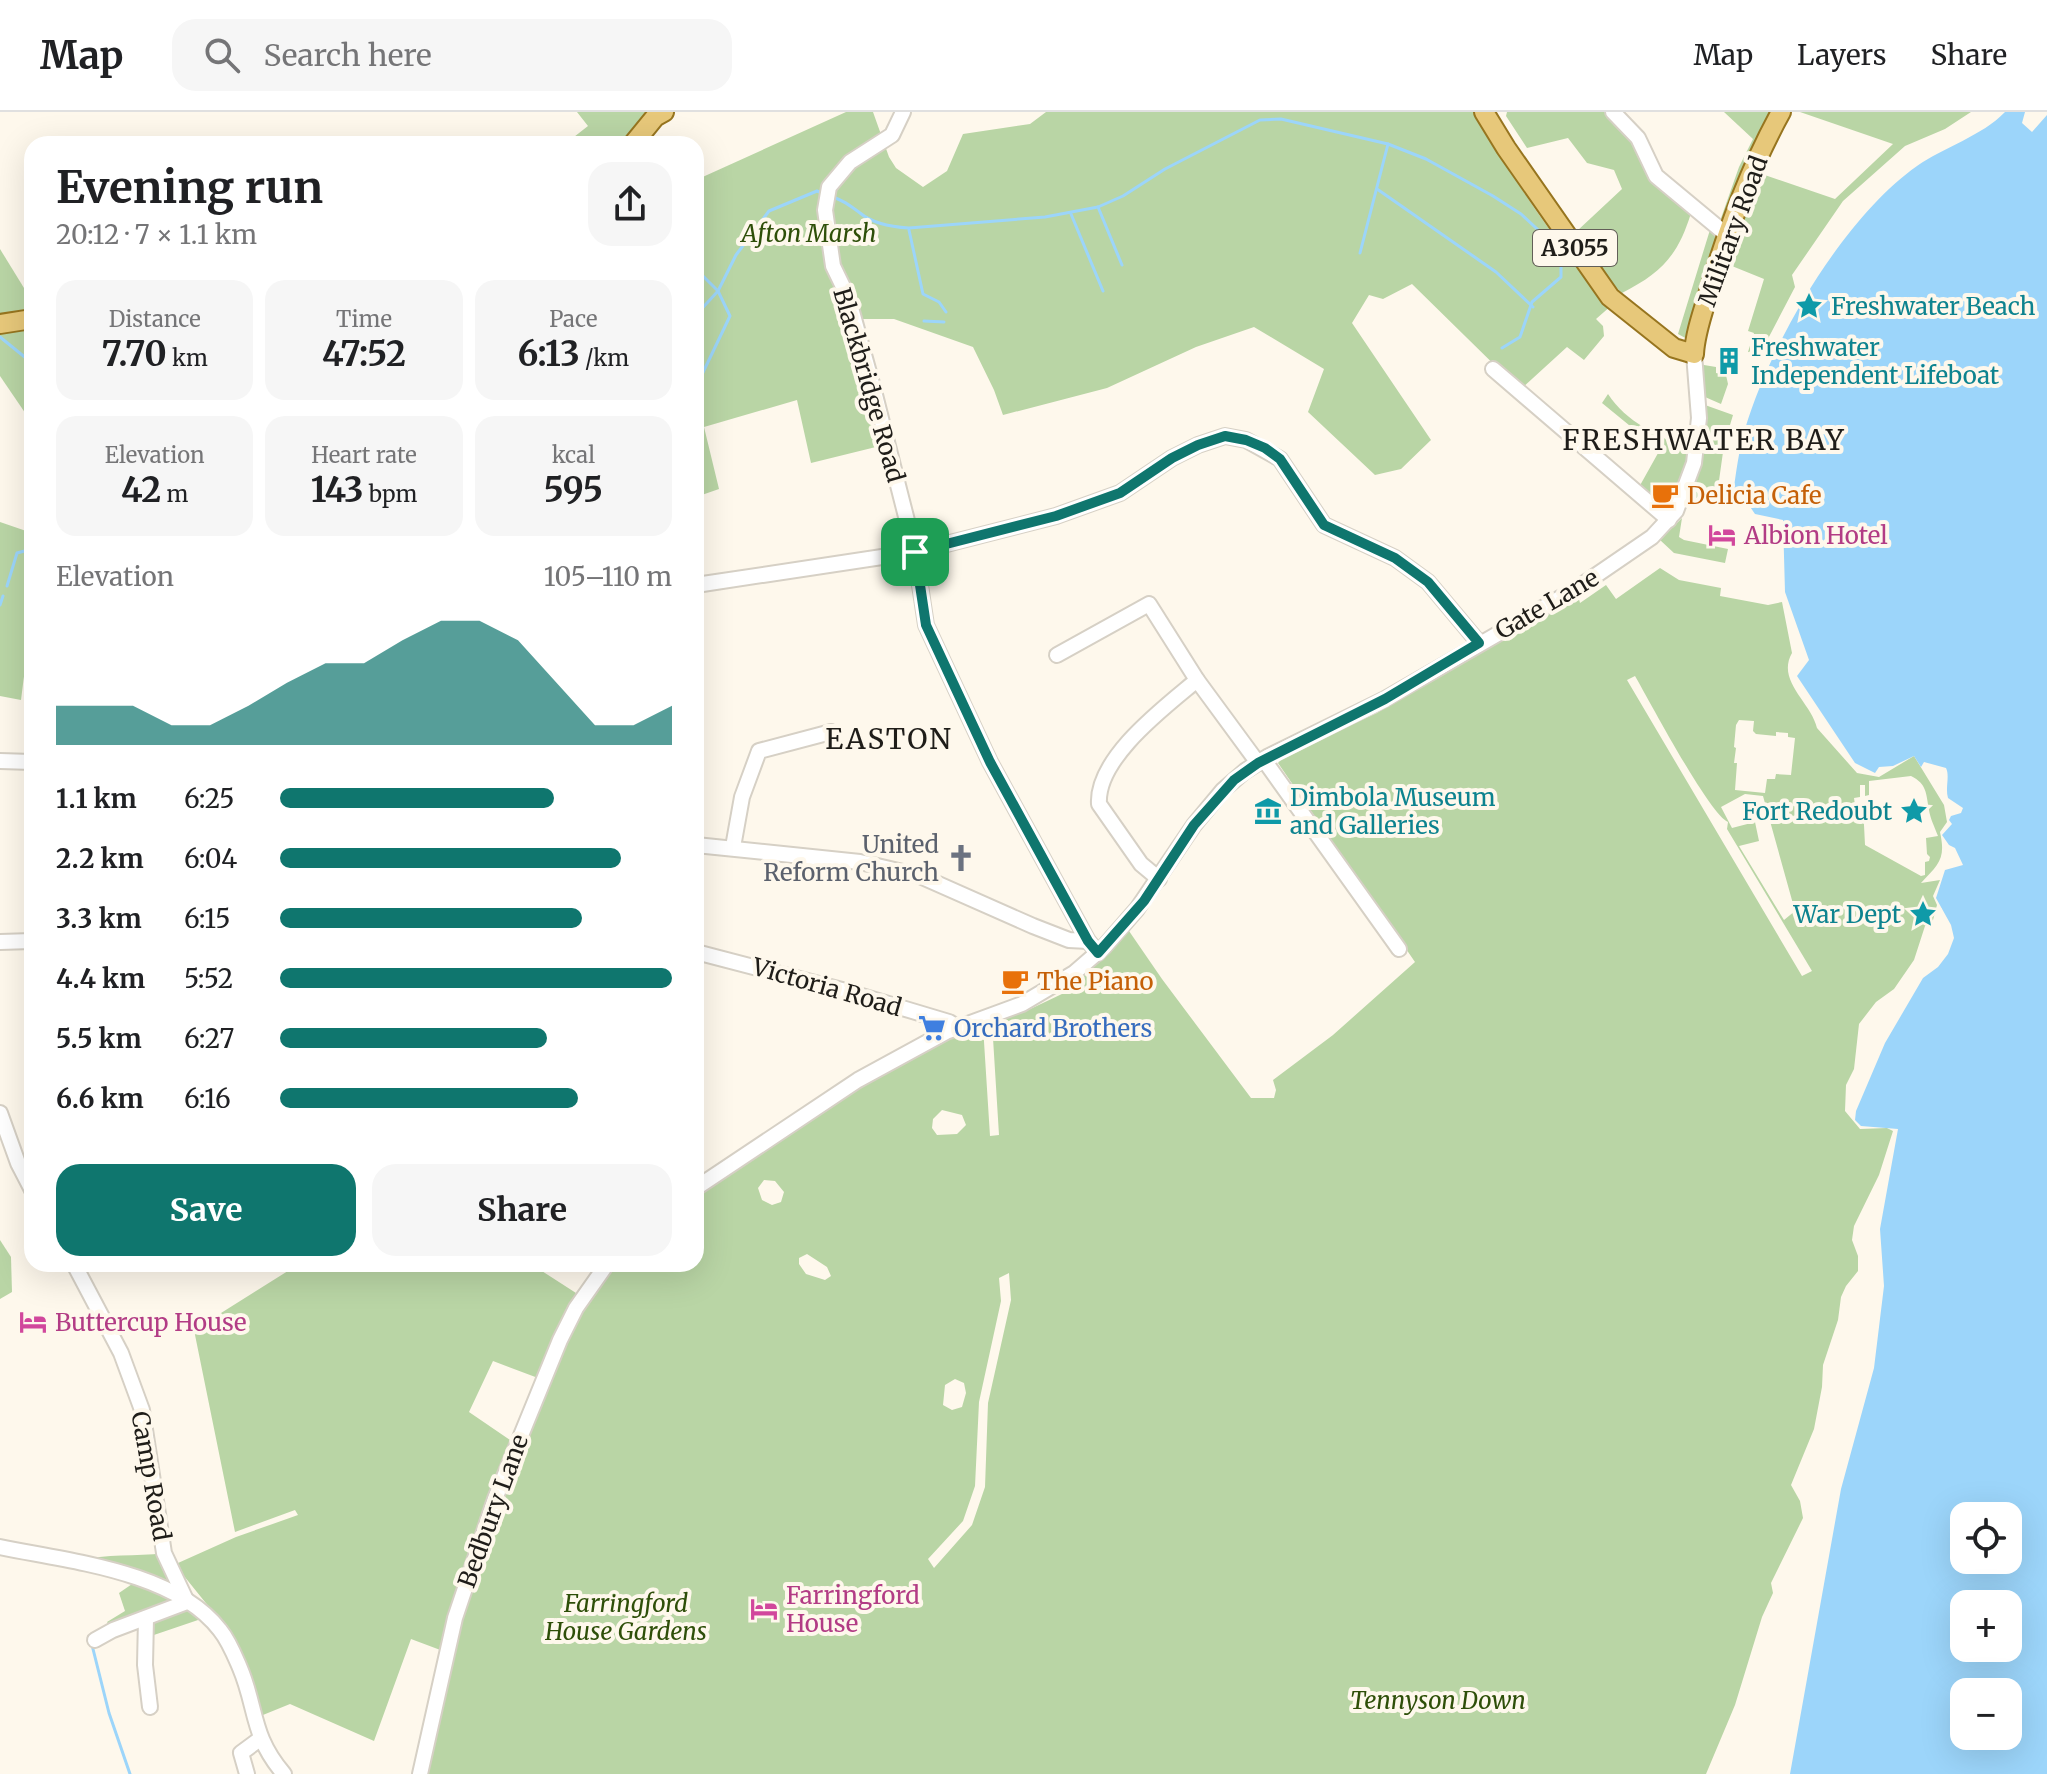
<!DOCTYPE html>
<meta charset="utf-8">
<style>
body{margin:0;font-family:Merriweather,serif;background:#f6f6f6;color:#202124;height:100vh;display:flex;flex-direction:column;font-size:30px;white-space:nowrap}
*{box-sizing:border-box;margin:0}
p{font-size:26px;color:#757577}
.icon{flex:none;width:44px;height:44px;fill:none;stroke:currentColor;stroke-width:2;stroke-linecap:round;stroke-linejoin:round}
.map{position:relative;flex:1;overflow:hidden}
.details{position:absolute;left:24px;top:24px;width:680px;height:1136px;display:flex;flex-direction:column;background:#fff;border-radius:24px;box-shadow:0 8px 32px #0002}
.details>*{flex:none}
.buttons{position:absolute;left:1950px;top:1390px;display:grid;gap:16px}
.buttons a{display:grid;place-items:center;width:72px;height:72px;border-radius:16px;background:#fff;box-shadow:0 8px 32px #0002;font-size:40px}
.pin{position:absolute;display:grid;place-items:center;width:68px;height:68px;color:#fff;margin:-34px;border-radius:16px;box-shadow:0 4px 12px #0006}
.round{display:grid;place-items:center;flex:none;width:84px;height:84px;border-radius:24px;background:#f6f6f6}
.head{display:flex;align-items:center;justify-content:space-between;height:136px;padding:0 32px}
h1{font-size:44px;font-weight:700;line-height:60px}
.stats{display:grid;grid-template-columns:repeat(3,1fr);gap:12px;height:136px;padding:8px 32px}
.stats div{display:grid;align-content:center;border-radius:20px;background:#f6f6f6;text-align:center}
.stats b{font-size:34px;font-weight:700}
.stats small{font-size:22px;font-weight:400}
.stats p{font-size:22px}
.chart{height:224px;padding:16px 32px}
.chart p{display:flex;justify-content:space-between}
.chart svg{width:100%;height:144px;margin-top:8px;fill:#0f766e;opacity:.7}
.primary-button{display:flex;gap:16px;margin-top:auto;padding:16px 32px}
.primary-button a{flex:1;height:92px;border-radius:24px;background:#0f766e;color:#fff;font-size:32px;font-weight:700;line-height:92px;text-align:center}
.primary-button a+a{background:#f6f6f6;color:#202124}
ul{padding:0 32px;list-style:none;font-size:26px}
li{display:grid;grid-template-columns:128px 96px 1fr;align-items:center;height:60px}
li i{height:20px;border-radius:10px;background:#0f766e}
header{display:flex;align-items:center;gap:48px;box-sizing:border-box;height:112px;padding:0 40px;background:#fff;border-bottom:2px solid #e0e0e0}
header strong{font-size:38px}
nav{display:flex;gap:44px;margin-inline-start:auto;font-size:28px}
.search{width:560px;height:72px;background:#f6f6f6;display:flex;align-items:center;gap:20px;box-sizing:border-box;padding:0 28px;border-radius:24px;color:#757577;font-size:30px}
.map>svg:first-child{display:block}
.green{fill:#b9d5a5;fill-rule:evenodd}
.water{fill:#9cd5fa;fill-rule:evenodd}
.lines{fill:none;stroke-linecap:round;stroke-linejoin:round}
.stream{stroke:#9cd5fa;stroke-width:3}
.minor-casing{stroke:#d6d0c5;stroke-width:18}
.major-casing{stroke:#97751f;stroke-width:22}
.minor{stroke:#fff;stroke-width:14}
.major{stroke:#e7c87a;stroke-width:18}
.route-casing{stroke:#fff;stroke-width:16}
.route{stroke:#0f766e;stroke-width:10}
.labels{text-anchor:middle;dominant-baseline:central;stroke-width:8;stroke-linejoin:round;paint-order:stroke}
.shield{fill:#fef8ec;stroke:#625f58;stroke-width:2}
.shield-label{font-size:22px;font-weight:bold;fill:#1f1d19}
.street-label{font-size:24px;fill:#1f1d19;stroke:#fef8ec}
.park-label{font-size:24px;font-style:italic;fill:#2e4f09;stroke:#fef8ec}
.culture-label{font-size:24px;fill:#0d838f;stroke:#fef8ec;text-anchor:start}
.food-label{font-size:24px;fill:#c56008;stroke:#fef8ec;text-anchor:start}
.hotel-label{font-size:24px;fill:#b23c85;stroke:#fef8ec;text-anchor:start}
.worship-label{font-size:24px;fill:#5b616d;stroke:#fef8ec;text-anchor:end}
.shop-label{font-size:24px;fill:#366cbe;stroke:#fef8ec;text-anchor:start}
.quarter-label{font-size:28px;letter-spacing:2px;fill:#1f1d19;stroke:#fef8ec}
</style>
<header>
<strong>Map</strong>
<div class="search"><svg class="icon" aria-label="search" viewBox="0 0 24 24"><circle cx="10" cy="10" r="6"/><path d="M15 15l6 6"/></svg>Search here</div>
<nav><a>Map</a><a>Layers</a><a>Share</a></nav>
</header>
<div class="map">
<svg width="2047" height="1662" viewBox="0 0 2047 1662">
<rect width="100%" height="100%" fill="#fef8ec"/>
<!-- green -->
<g class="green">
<polygon points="577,0 651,0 623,32 565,32 588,14"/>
<path d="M 846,0 L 873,0 L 889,45 L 896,56 L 923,75 L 947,59 L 963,22 L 1030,12 L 1046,0 L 1475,0 C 1514,68 1558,137 1612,193 L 1596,207 L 1603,214 L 1604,224 L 1584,248 L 1567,235 L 1520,278 L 1412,172 L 1383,187 L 1369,183 L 1352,211 L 1431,328 L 1401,357 L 1375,363 L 1308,300 L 1324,257 L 1254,215 L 1196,235 L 1107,276 L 1003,303 L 994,278 L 973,235 L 894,207 L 852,207 L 884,333 L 811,351 L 797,288 L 704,315 L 719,377 L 696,385 L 696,68 Z"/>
<path d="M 1507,0 L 1606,0 L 1635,29 L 1691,101 C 1678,144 1661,161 1622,181 L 1608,168 L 1577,119 L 1622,77 L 1614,58 L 1587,51 L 1568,26 L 1527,36 L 1506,4 Z"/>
<polygon points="1724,0 1778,0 1689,228 1678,222 1713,108 1720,109 1739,55 1753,27"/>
<polygon points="1800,0 1971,0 1945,17 1905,34 1843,89 1792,163 1795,175 1760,242 1748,240 1754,221 1748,219 1764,167 1722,150 1753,59 1835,87 1893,32"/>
<polygon points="0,137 32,189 32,199 0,203"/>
<polygon points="32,213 32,311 0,264 0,219"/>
<polygon points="1698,252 1716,255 1716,261 1726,263 1728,272 1721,292 1705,285"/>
<path d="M 1608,282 C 1627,311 1656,322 1687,337 C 1689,357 1678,384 1666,401 L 1638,377 L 1662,334 L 1635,318 L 1602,291 Z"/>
<polygon points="1705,293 1733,303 1724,333 1716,390 1701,383 1691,390 1687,385 1705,337"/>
<polygon points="1682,406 1679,425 1684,428 1728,437 1725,451 1674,441 1660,428"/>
<polygon points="0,410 32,421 32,501 21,588 0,584"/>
<path d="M 1660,456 L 1679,468 L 1721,476 L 1720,484 L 1768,493 L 1782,490 L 1792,541 C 1776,569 1811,590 1817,616 L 1857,661 L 1879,665 L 1914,644 L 1944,693 L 1947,710 L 1940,720 C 1946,747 1939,752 1921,771 L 1940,768 L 1933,784 L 1937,793 L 1933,808 L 1925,814 L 1914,848 L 1894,877 L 1876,890 L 1859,912 L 1854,957 L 1846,973 L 1845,999 L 1860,1017 L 1887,1016 L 1893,1019 L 1879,1063 L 1854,1114 L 1852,1128 L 1858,1144 L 1858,1159 L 1846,1174 L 1841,1185 L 1838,1208 L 1823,1253 L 1822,1275 L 1814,1317 L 1791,1373 L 1800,1389 L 1803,1406 L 1771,1471 L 1773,1481 L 1762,1505 L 1735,1593 L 1706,1662 L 424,1662 L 458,1507 L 540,1283 L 593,1173 L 613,1152 L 696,1152 L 696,1079 L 836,984 L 958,918 L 983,914 L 990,1024 L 999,1023 L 992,910 L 1024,900 L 1064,881 L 1129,819 L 1162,867 L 1251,986 L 1274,986 L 1276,978 L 1273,968 L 1333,923 L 1415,850 L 1278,651 L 1284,644 L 1377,601 L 1577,480 L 1580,491 L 1606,473 L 1616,487 ZM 1635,564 C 1649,588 1709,702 1728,710 L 1727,717 L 1812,859 L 1802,864 L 1627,568 ZM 1739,608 L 1754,609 L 1753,619 L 1756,622 L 1776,624 L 1776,620 L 1788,621 L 1788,625 L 1795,626 L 1791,663 L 1776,662 L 1775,667 L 1767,667 L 1765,681 L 1735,678 L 1737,651 L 1734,651 L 1736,636 L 1734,635 L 1736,613 ZM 1911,664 C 1927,672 1926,681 1929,698 C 1930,706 1935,716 1938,724 L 1926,726 L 1927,742 L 1930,745 L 1929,749 L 1925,750 L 1925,763 L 1921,764 L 1865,733 L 1863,693 L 1855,693 L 1854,686 L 1860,685 L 1860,673 L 1865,673 L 1865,684 L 1869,683 L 1869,669 ZM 1745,682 L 1763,684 L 1795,799 L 1784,808 L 1739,734 L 1759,729 L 1755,710 L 1732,716 L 1721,695 ZM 942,998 L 962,1003 L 966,1013 L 957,1022 L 937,1023 L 932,1016 L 933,1007 ZM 764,1068 L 775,1069 L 784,1080 L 781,1090 L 772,1093 L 762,1088 L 758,1076 ZM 807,1142 L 827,1155 L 831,1164 L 825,1168 L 806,1162 L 799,1152 L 799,1146 ZM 1009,1161 L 1011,1188 L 988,1291 L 985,1375 L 972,1413 L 934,1456 L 928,1447 L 963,1409 L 975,1374 L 979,1290 L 1001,1189 L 999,1166 ZM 955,1267 L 964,1271 L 966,1281 L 962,1295 L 952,1298 L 943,1293 L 945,1273 Z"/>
<polygon points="0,1128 11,1145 12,1180 0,1187"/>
<polygon points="299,1152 531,1152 576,1181 538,1266 493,1249 469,1300 513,1330 443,1539 411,1527 374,1629 290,1592 258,1605 230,1521 184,1464 178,1451 236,1425 298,1403 295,1398 235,1420 194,1218"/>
<path d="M 164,1441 L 201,1507 L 148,1525 L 147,1509 L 109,1513 L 107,1510 L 125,1499 L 119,1481 L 135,1470 L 169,1487 L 172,1477 L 79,1449 C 106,1441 136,1445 164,1441 Z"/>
</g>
<!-- water -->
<path class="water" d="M 2005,0 L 2025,0 L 2022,11 L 2032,20 L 2047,3 L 2047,1662 L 1790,1662 L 1841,1377 L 1874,1256 L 1884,1174 L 1880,1117 L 1898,1017 L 1861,1014 L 1855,1008 L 1856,999 L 1885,931 L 1923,866 L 1938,855 L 1948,842 L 1954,826 L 1951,813 L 1936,786 L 1945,758 L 1963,753 L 1955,736 L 1949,733 L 1942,723 L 1952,712 L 1949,708 L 1951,704 L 1961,701 L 1963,696 L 1948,686 C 1945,676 1950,664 1946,656 L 1924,650 L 1921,655 L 1914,644 L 1893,654 L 1879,655 L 1875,661 L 1855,651 L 1797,564 L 1809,548 L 1785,480 L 1783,408 L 1755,402 L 1742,383 L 1733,383 C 1736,360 1739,338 1745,317 C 1771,230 1842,107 1917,54 C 1944,35 1982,24 2005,0 ZM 2008,1404 L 2008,1448 L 1964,1448 L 1964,1404 ZM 1964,1492 L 2008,1492 L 2008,1536 L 1964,1536 ZM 1964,1580 L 2008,1580 L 2008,1624 L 1964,1624 Z"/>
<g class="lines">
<!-- stream -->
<g class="stream">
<polyline points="1377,77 1496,160 1533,195"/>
<path d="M 833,85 C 846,90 849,93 860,101 C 872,111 893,115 909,116 L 1045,105 L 1098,95 L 1123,84 L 1165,57 L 1260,8 L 1281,7 L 1388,32 L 1426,47 L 1493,84 L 1521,102 L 1550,129 L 1561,149 L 1561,165 L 1532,190 L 1520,225 L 1502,236"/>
<polyline points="1098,95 1122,153"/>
<polyline points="1071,102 1103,179"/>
<polyline points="909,118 923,182 939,190 946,200"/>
<polyline points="1360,141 1388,32"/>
<polyline points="696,166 703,164 718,179 730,204 696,275"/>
<polyline points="696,203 718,179 736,143 769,99 817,79 822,81"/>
<polyline points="924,209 944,210"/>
<polyline points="0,225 32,251"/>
<polyline points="7,474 17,441 32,437"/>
<polyline points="0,493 3,484"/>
<polyline points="92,1533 109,1601 130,1662"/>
</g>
<!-- minor casing -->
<g class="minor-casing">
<g id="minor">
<polyline points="903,0 892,23 850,50 829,75 825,98 833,154 848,185 873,275 915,440 926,513 990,650 1088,829 1098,841"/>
<polyline points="1613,0 1638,26 1656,64 1727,123"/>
<polyline points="1493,257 1669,408"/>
<polyline points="696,473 915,440 1056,404 1120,381 1172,346 1198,333 1225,324 1246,328 1280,347 1324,413 1395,446 1428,470 1479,531"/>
<polyline points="1057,543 1149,492 1197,568"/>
<polyline points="1264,648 1399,837"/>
<polyline points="0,649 32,650"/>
<polyline points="696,733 860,750 920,764 1033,814 1069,828 1088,829"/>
<polyline points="733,735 742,685 759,639 831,620"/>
<path d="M 1159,767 L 1141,752 L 1099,692 C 1096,646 1165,595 1197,568 L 1258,651"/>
<polyline points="0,830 32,829"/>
<polyline points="696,840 842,878 949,910 957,915"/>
<polyline points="0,1001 18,1051 32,1078"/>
<polyline points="696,1076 858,968 946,920 1022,892 1074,861 1104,835 1137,797 1194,713 1223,678 1245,659 1269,644 1385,587 1579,475 1652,425 1676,399 1694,351 1699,306 1694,242"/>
<polyline points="74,1152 121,1241 142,1298 164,1441 187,1490"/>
<path d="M 0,1435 C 67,1449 175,1459 220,1518 C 229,1529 234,1542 240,1556 C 257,1596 251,1624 284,1662"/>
<polyline points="146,1506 145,1553 150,1595"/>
<polyline points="95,1528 113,1518 187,1490"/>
<polyline points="247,1662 241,1641 260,1627"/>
<polyline points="420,1662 455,1506 495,1387 560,1228 576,1196 607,1152"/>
</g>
</g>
<!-- major casing -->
<g class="major-casing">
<g id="major">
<path d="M 1484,0 L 1506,36 L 1610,185 L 1674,236 L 1694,242 C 1695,220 1704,197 1710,176 C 1729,115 1750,56 1781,0"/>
<polyline points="633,32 655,5 664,0"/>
<polyline points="0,212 32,207"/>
</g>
</g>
<!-- minor -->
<use href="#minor" class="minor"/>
<!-- major -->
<use href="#major" class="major"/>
</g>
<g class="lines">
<!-- route casing -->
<g class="route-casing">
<polygon id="route" points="1225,324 1246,328 1265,336 1280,347 1324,413 1395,446 1428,470 1479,531 1385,587 1258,651 1234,668 1194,713 1144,789 1098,841 1088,829 990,650 926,513 915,440 1056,404 1120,381 1172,346 1198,333"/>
</g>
<!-- route -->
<use href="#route" class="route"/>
</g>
<!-- icons -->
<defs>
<g id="sight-bare" transform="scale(2.16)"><path d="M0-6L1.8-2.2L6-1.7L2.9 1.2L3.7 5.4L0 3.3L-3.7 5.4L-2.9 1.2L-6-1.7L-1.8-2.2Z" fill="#0f9aa8" stroke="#fef8ec" stroke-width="2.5" paint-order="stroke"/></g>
<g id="building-bare" transform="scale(2.16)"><path d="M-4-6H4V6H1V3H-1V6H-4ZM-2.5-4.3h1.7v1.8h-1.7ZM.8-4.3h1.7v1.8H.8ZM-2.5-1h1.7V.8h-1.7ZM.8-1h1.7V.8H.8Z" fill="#0f9aa8" stroke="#fef8ec" stroke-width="2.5" paint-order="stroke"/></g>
<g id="cafe-bare" transform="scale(2.16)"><path d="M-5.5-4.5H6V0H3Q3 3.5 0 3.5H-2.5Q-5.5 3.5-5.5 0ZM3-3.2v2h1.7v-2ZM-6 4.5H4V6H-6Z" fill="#e8710a" stroke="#fef8ec" stroke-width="2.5" paint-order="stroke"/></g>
<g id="hotel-bare" transform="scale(2.16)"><path d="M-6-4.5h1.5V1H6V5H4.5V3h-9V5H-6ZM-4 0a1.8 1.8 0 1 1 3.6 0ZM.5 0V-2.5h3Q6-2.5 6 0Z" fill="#d1479c" stroke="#fef8ec" stroke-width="2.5" paint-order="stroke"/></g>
<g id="museum-bare" transform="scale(2.16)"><path d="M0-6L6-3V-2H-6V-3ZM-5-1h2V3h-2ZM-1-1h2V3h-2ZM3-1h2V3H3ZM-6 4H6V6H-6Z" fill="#0f9aa8" stroke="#fef8ec" stroke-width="2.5" paint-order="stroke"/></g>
<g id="church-bare" transform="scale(2.16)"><path d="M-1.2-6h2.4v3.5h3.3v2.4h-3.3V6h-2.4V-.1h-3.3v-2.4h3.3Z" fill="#6b7280" stroke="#fef8ec" stroke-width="2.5" paint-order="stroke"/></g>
<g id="supermarket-bare" transform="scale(2.16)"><path d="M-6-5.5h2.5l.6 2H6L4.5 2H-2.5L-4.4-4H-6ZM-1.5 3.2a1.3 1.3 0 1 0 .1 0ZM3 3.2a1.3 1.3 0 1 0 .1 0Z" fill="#3f7fe0" stroke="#fef8ec" stroke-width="2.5" paint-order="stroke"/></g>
</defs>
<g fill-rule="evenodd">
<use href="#sight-bare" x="1809" y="194"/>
<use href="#building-bare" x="1729" y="249"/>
<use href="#cafe-bare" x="1665" y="383"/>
<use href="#hotel-bare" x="1722" y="423"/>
<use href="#museum-bare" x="1268" y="699"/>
<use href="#sight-bare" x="1914" y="699"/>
<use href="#church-bare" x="961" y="746"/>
<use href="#sight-bare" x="1923" y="802"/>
<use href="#cafe-bare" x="1015" y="869"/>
<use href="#supermarket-bare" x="932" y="916"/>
<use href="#hotel-bare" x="33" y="1210"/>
<use href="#hotel-bare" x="764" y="1497"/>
</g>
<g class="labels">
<!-- shield labels -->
<rect class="shield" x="1533" y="118" width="84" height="36" rx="6"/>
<g class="shield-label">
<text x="1575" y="136">A3055</text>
</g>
<!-- street labels -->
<g class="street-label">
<text transform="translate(1733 119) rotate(-70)">Military Road</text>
<text transform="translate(869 273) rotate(74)">Blackbridge Road</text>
<text transform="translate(1547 492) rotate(-30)">Gate Lane</text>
<text transform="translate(827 875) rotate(16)">Victoria Road</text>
<text transform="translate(151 1364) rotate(80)">Camp Road</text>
<text transform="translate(493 1399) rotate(-70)">Bedbury Lane</text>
</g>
<!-- park labels -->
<g class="park-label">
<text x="809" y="121">Afton Marsh</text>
<text x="626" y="1491">Farringford<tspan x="626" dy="28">House Gardens</tspan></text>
<text x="1438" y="1588">Tennyson Down</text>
</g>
<!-- culture labels -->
<g class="culture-label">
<text x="1831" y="194">Freshwater Beach</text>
<text x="1751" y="235">Freshwater<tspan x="1751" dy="28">Independent Lifeboat</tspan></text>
<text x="1290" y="685">Dimbola Museum<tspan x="1290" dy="28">and Galleries</tspan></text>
<text x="1892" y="699" text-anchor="end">Fort Redoubt</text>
<text x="1901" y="802" text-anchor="end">War Dept</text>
</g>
<!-- food labels -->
<g class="food-label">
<text x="1687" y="383">Delicia Cafe</text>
<text x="1037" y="869">The Piano</text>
</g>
<!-- hotel labels -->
<g class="hotel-label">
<text x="1744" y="423">Albion Hotel</text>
<text x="55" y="1210">Buttercup House</text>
<text x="786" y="1483">Farringford<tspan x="786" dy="28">House</tspan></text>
</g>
<!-- worship labels -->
<g class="worship-label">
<text x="939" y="732">United<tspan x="939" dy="28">Reform Church</tspan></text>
</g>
<!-- shop labels -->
<g class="shop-label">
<text x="954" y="916">Orchard Brothers</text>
</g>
<!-- quarter labels -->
<g class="quarter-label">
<text x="1704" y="328">FRESHWATER BAY</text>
<text x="889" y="627">EASTON</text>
</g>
</g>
</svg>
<div class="buttons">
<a><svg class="icon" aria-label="locate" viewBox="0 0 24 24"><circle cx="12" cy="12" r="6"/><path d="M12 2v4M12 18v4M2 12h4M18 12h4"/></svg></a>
<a>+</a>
<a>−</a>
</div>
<div class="pin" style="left:915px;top:440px;background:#1e9e55"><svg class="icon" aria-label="arrive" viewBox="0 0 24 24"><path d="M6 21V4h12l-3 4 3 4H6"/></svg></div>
<section class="details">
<div class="head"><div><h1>Evening run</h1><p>20:12 · 7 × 1.1 km</p></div><a class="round"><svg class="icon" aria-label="share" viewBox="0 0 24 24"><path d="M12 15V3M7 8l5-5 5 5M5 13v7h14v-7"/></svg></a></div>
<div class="stats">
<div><p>Distance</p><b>7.70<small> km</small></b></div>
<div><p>Time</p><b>47:52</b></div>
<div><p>Pace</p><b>6:13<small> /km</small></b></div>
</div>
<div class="stats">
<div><p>Elevation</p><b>42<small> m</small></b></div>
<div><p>Heart rate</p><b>143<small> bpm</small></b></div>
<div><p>kcal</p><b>595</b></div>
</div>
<div class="chart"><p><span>Elevation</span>105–110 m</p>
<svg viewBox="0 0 160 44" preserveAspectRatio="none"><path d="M0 44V32L10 32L20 32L30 38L40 38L50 32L60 25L70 19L80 19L90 12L100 6L110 6L120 12L130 25L140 38L150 38L160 32V44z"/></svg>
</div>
<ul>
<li><b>1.1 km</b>6:25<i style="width:70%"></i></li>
<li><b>2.2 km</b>6:04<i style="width:87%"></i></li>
<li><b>3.3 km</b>6:15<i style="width:77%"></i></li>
<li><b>4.4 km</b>5:52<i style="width:100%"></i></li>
<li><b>5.5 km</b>6:27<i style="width:68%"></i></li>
<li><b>6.6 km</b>6:16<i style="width:76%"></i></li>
</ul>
<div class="primary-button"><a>Save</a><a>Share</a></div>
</section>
</div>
